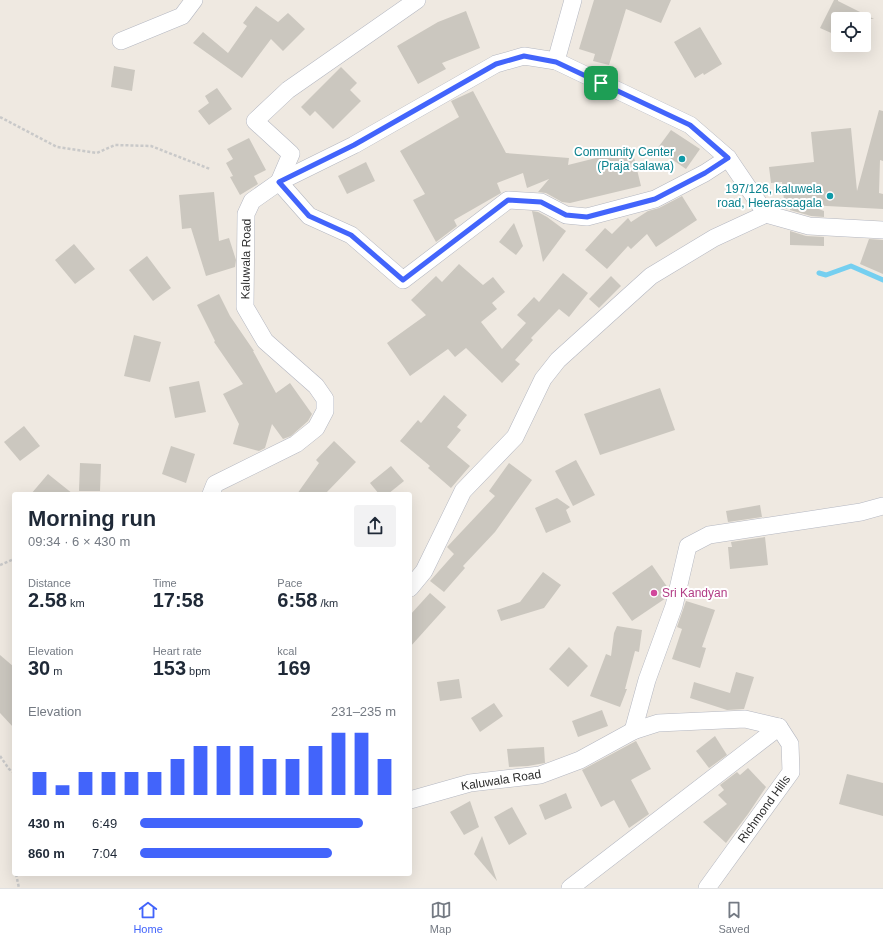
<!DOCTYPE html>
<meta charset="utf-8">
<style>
body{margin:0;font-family:Arial,sans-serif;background:#f2f2f3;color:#1f2937;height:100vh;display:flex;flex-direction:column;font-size:15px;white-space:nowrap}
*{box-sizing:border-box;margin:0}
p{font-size:13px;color:#747a83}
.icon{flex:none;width:22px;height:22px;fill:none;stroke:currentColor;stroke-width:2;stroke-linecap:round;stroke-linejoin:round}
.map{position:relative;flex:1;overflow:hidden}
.details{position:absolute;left:12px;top:492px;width:400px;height:384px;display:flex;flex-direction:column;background:#fff;border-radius:4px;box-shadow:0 4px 16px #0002}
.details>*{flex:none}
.tools{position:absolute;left:831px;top:12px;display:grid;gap:8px}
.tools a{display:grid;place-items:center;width:40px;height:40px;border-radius:4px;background:#fff;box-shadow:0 4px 16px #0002;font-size:20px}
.pin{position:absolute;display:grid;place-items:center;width:34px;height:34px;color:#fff;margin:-17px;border-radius:8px;box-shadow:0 2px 6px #0006}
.round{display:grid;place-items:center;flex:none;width:42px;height:42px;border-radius:4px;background:#f2f2f3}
.head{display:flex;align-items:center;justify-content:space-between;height:68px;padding:0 16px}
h1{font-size:22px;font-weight:800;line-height:30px}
.figures{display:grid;grid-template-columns:repeat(3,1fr);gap:6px;height:68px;padding:4px 16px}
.figures div{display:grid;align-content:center}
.figures b{font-size:20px;font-weight:800}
.figures small{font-size:11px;font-weight:400}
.figures p{font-size:11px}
.chart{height:112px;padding:8px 16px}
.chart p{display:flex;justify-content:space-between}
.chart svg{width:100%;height:72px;margin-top:4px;stroke:#4264fb;stroke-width:6}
ul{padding:0 16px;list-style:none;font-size:13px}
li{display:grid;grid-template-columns:64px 48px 1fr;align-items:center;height:30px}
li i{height:10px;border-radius:5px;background:#4264fb}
.dock{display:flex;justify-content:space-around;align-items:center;height:56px;border-top:1px solid #e0e1e3;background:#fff;font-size:11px;color:#747a83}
.dock a{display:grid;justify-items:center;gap:2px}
.dock .active{color:#4264fb}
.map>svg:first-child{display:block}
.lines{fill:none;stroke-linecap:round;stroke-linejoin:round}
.stream{stroke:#75cff0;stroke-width:5}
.building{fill:#cbc7bf}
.minor-casing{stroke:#b4b7c1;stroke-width:18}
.path{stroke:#c9c9c9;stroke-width:2.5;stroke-dasharray:3 2;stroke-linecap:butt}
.minor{stroke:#fff;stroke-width:17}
.route-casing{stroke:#fff;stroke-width:8}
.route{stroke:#4264fb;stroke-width:5}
.culture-dot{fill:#0f9aa8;stroke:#fff;stroke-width:1.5}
.hotel-dot{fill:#d1479c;stroke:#fff;stroke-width:1.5}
.labels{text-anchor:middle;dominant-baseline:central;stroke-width:4;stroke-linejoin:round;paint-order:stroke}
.culture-label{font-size:12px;fill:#0d838f;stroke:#fff;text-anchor:end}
.street-label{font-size:12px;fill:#2e2e2e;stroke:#fff}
.hotel-label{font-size:12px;fill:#b23c85;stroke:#fff;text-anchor:start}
</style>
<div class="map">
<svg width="883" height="888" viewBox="0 0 883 888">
<rect width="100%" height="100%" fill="#efe9e1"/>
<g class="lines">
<!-- stream -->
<polyline class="stream" points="819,273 826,275 851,266 883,280"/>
</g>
<!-- building -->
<g class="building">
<polygon points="594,0 671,0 661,23 626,9 609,65 593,61 595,54 579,49"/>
<polygon points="834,0 838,0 838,1 874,19 838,19 838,36 820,28"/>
<polygon points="256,6 278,22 288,13 305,29 283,51 271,39 242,78 193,43 203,32 228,53 247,26 243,23"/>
<polygon points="466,11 480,48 442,63 446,69 418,84 397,46 438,22"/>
<polygon points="700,27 722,64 704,75 703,73 695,78 674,42"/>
<polygon points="114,66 135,70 132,91 111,87"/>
<polygon points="341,67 357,83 350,90 361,101 333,129 315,111 310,116 301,107"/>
<polygon points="217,88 232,109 209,125 198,111 209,103 205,96"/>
<polygon points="473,91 506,153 569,158 568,165 632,149 641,186 570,203 562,202 546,193 538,192 549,179 527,188 523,173 497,183 501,193 454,220 457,226 436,242 413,200 425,194 400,151 459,117 451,101"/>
<polygon points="879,110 883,111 883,161 880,160 879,193 883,194 883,209 808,205 824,211 824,217 811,216 790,210 790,208 785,209 782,182 771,183 769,167 814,162 811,132 851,128 857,191"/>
<polygon points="671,130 700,149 686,169 657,149"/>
<polygon points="249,138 266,170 254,176 258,184 240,195 230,177 233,176 226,163 233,159 227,149"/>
<polygon points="366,162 375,181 347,194 338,176"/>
<polygon points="214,192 219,241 229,238 236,260 235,267 206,276 191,228 182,229 179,195"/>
<polygon points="682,196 697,220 656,247 647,234 631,249 628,246 607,269 585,250 605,228 612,234 628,218 631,222 648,211 659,208"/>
<polygon points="532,211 538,212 547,217 566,231 543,262"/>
<polygon points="514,223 523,246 516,255 499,242"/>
<polygon points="790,231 806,236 824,237 824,246 790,245"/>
<polygon points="869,239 883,240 883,274 860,264"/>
<polygon points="74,244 95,269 75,284 55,260"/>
<polygon points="147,256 171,288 153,301 129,270"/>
<polygon points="459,264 483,285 493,277 505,292 492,303 497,309 481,322 502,349 526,323 517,315 534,297 539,302 563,273 588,293 569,317 559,309 531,338 533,340 515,360 520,364 502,383 466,348 455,357 448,349 410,376 387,343 426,315 411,300 436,276 442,282"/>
<polygon points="611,276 621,286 599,308 589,299"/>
<polygon points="219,294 230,316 254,351 253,351 276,393 290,383 312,414 308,421 291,436 283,439 272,424 265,448 259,451 233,444 239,424 223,394 243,384 214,342 215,341 197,305"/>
<polygon points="134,335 161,342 150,382 124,376"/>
<polygon points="199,381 206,412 175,418 169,387"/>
<polygon points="660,388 675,430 600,455 584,414"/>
<polygon points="444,395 467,415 457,427 461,430 447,447 470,466 451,488 428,468 430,466 400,441 418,420 421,423"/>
<polygon points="24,426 40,446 20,461 4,442"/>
<polygon points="334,441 356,462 325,494 297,494 319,463 316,460"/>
<polygon points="171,446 195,454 186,483 162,474"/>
<polygon points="576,460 595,495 573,506 555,471"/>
<polygon points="80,463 101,464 100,491 79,491"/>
<polygon points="509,463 532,480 495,532 463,566 465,568 444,592 430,581 454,554 447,547 495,496 489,491"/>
<polygon points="391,466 404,481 388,494 379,494 370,483"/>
<polygon points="48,474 73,494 31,494"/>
<polygon points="557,498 570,507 566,510 571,522 546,533 535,508"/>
<polygon points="760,505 762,517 728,522 726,511"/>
<polygon points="765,537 768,565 730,569 728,547 732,547 731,542"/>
<polygon points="652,565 668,588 666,598 632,621 612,593"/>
<polygon points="543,572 561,585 544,608 501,621 497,610 520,602"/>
<polygon points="430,593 446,607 410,647 410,615"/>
<polygon points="686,601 715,610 702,647 706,648 700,668 672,659 682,629 677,627"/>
<polygon points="617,626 642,630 639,652 635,651 625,689 627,689 620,707 590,696 606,654 611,656 614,633"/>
<polygon points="569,647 588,666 568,687 549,669"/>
<polygon points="0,655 14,667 14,728 0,713"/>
<polygon points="736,672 754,677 744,709 727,710 690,698 694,682 730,693"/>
<polygon points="459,679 462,698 440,701 437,682"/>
<polygon points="494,703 503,716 480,732 471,718"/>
<polygon points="602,710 608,726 578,737 572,721"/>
<polygon points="715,736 727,755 709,768 696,751"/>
<polygon points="636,741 651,769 631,780 649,814 629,828 614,800 601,807 582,770"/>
<polygon points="544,747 545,763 528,766 509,767 507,749"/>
<polygon points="748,768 766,787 748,814 726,843 703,822 727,804 718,795 724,790 720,785 737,772 740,775"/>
<polygon points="847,774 883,783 883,816 839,804"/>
<polygon points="566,793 572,808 545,820 539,805"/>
<polygon points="470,801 479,827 464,835 450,812"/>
<polygon points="512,807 527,834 509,845 494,817"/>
<polygon points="482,836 497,881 474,854"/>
</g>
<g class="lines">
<!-- minor casing -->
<g class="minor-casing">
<g id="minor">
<polyline points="417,0 288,90 255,121 291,154 279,182 309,216 351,235 403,280 508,200 541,202 566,215 587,217 655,199 705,173 728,158"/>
<polyline points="121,41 182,16 194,0"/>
<polyline points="556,61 573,0"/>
<polyline points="211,494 215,484 296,444 316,428 325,411 325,399 316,386 265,341 245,307 246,214 252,201 279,182 354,145 496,64 524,56 556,61 690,125 728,158 766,214 809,226 883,230"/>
<polyline points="410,588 424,571 463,491 515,437 543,379 558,360 651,276 714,238 766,214"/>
<polyline points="633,731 647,680 674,606 688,546 709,535 861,512 883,506"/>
<polyline points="410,800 470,783 540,775 580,760 633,731 658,723 745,719 779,727 790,744 791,772 707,888"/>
<polyline points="570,888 779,727"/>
</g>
</g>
<!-- path -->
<g class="path">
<polyline points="0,117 57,147 97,153 115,145 151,146 210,169"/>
<polyline points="0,565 14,559"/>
<polyline points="0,756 9,769 14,773"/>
<polyline points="16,874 19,888"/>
</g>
<!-- minor -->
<use href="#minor" class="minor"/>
</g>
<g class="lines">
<!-- route casing -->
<g class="route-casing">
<polygon id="route" points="524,56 556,62 690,125 728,158 705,173 655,199 587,217 566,215 541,202 508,200 403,280 351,235 309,216 279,182 354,145 496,64"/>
</g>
<!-- route -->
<use href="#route" class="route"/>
</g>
<!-- markers -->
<g class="culture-dot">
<circle cx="682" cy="159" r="4"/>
<circle cx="830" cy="196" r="4"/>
</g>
<circle class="hotel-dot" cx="654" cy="593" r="4"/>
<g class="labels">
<!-- culture labels -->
<g class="culture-label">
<text x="674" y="152">Community Center<tspan x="674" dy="14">(Praja salawa)</tspan></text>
<text x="822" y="189">197/126, kaluwela<tspan x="822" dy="14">road, Heerassagala</tspan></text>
</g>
<!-- street labels -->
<g class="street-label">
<text transform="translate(246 259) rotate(-89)">Kaluwala Road</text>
<text transform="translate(501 780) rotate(-9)">Kaluwala Road</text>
<text transform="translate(764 809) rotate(-54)">Richmond Hills</text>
</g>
<!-- hotel labels -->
<g class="hotel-label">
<text x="662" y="593">Sri Kandyan</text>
</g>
</g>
</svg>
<div class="tools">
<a><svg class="icon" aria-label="locate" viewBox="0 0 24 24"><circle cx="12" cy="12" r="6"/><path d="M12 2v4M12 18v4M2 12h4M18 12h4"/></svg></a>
</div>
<div class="pin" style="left:601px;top:83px;background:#1e9e55"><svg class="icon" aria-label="arrive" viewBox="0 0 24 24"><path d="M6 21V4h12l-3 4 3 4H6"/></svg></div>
<section class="details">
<div class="head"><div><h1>Morning run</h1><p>09:34 · 6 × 430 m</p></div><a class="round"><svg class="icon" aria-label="share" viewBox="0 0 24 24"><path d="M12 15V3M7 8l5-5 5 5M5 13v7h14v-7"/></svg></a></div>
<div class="figures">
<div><p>Distance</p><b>2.58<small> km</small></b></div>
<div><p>Time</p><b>17:58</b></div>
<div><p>Pace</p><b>6:58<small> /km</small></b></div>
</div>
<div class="figures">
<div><p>Elevation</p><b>30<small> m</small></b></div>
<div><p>Heart rate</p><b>153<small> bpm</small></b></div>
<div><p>kcal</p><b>169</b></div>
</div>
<div class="chart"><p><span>Elevation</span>231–235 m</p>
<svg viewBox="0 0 160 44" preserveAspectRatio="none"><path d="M5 44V30M15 44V38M25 44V30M35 44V30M45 44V30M55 44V30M65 44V22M75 44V14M85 44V14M95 44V14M105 44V22M115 44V22M125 44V14M135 44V6M145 44V6M155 44V22"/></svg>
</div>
<ul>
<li><b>430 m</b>6:49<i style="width:87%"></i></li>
<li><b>860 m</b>7:04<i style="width:75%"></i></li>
</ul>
</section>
</div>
<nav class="dock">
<a class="active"><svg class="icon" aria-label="home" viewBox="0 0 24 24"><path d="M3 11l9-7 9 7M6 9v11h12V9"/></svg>Home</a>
<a><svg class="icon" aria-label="map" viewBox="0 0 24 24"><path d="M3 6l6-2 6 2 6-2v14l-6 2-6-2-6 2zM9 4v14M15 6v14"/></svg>Map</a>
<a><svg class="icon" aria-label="saved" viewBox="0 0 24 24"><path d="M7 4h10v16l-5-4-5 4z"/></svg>Saved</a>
</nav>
